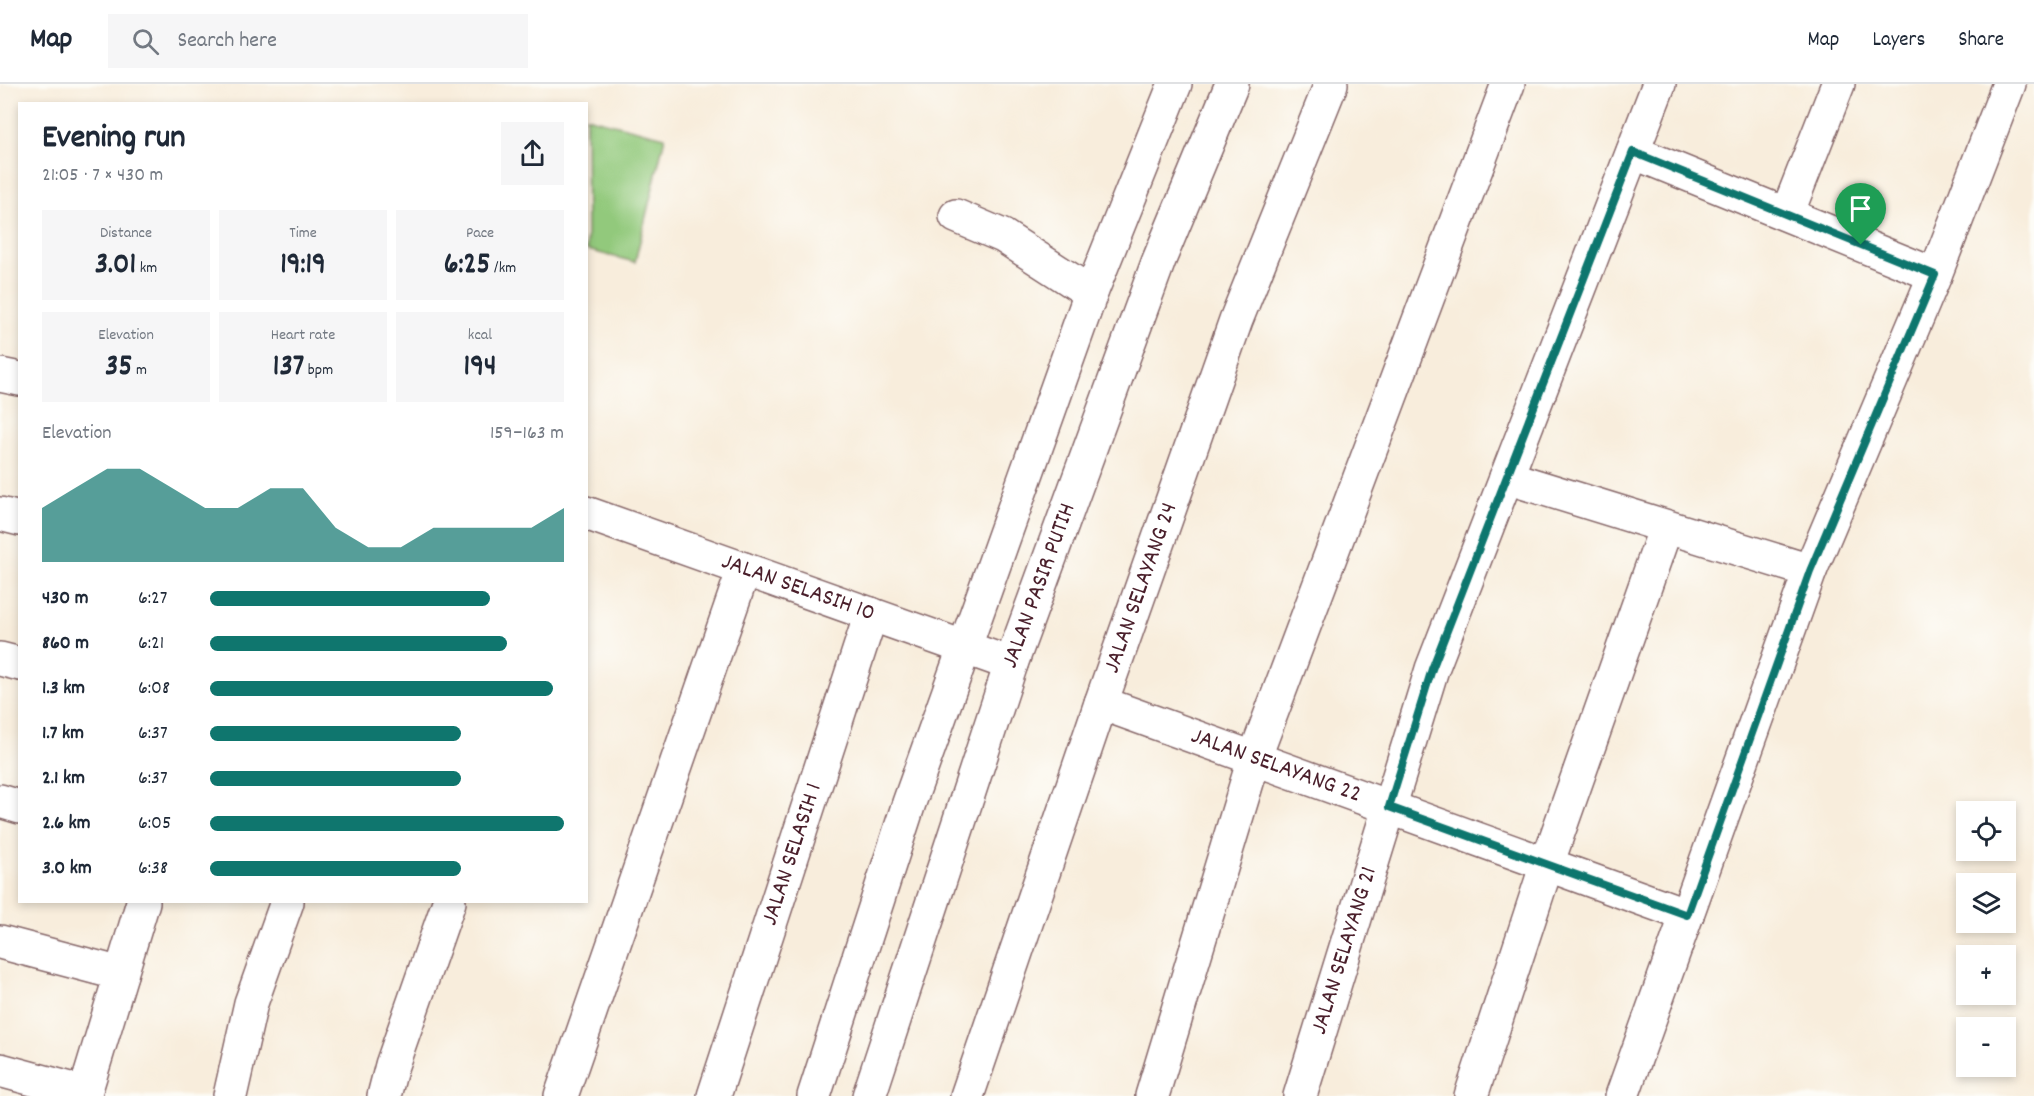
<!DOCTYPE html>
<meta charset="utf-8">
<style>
body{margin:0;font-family:Dekko,sans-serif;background:#f6f6f7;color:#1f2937;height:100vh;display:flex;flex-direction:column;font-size:22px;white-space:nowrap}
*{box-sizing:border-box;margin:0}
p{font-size:20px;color:#747a83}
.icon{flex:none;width:33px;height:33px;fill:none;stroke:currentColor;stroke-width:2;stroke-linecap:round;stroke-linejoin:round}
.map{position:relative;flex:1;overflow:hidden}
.drawer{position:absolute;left:18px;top:18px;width:570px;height:801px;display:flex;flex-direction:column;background:#fff;border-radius:0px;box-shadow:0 3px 9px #0003}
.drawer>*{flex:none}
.controls{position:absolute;left:1956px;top:717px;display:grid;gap:12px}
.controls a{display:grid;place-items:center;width:60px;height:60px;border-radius:0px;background:#fff;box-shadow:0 3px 9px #0003;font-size:30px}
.pin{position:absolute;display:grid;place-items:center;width:51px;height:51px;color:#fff;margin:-62px -26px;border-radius:50% 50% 50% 0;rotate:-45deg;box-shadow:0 0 6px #0007}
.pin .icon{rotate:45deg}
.round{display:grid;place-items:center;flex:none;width:63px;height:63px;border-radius:0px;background:#f6f6f7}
.head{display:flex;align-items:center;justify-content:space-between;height:102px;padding:0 24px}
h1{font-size:33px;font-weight:700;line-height:45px}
.stats{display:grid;grid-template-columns:repeat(3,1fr);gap:9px;height:102px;padding:6px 24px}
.stats div{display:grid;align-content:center;border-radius:0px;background:#f6f6f7;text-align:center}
.stats b{font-size:30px;font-weight:700}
.stats small{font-size:16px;font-weight:400}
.stats p{font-size:16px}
.chart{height:168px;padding:12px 24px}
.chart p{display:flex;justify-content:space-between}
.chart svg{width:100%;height:108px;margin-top:6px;fill:#0f766e;opacity:.7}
ul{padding:0 24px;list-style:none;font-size:20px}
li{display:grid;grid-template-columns:96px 72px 1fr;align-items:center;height:45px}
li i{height:15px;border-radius:8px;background:#0f766e}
header{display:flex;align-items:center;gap:36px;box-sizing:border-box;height:84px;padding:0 30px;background:#fff;border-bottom:2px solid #e0e1e3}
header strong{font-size:28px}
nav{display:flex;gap:33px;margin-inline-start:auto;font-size:21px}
.search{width:420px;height:54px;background:#f6f6f7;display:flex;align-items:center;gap:15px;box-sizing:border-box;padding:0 21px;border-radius:0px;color:#747a83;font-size:22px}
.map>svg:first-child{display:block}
.green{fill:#92c97c;stroke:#6e7454;stroke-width:1.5}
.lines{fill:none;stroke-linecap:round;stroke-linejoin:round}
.minor-casing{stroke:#876769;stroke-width:36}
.major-casing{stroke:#876769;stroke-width:36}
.minor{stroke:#fff;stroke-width:33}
.major{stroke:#fff;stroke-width:33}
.route-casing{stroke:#fff;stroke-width:12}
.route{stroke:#0f766e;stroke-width:8}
.labels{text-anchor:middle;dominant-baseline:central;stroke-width:5;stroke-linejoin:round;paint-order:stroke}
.street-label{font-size:24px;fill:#4a1f2b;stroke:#fdfcf7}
</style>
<header>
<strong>Map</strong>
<div class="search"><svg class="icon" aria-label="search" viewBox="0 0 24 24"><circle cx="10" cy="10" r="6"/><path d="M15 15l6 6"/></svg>Search here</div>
<nav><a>Map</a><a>Layers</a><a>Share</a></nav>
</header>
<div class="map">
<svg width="2034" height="1012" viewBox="0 0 2034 1012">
<rect width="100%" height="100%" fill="#fdfcf7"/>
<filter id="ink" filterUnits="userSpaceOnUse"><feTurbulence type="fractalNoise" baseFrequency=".0167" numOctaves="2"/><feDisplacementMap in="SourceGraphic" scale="12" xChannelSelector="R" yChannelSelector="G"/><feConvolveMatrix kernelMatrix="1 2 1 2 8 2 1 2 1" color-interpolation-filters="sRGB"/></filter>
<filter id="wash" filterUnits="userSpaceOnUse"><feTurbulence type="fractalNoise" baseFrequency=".008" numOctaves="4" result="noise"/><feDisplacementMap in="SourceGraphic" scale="24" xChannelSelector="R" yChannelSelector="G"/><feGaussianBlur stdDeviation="1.35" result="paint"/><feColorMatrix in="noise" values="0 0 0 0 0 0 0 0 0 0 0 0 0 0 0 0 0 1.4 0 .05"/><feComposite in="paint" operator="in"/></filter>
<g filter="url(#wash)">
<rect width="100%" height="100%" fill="#f8eddc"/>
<!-- green -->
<polygon class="green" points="586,33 665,53 635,178 587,166"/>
</g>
<g filter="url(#ink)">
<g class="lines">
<!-- minor casing -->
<g class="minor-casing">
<g id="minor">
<polyline points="1633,68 1935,191"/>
<polyline points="1787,130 1838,0"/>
<polyline points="956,132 1003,152 1091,209"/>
<polyline points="0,291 20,295"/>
<polyline points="1506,393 1810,487"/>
<path id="s1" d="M 586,429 L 1011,580"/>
<polyline points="0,430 20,435"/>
<polyline points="0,575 20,580"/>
<path id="s2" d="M 1101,619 L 1687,831"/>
<polyline points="0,717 20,723"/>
<polyline points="0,858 121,890"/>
<polyline points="0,986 85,1009"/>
<polyline points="84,1012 143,818"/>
<polyline points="230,1012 251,919 287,818"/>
<polyline points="384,1012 392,981 449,818"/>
<polyline points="561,1012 744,485"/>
<path id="s3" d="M 714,1012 L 871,530"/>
<path id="s4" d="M 967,1012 L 1101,619 L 1236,236 L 1331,0"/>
<polyline points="1152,1012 1254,675 1508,0"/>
<path id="s5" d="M 1300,1012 L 1432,585 L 1659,0"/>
<polyline points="1471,1012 1547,780 1666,443"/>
<polyline points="1622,1012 1810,487 1935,191 2009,0"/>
</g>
</g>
<!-- major casing -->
<g class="major-casing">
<g id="major">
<polyline points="814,1012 909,719 1091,209 1175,0"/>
<path id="s6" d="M 869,1012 L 1011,580 L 1159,176 L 1232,0"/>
</g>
</g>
<!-- minor -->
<use href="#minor" class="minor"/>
<!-- major -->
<use href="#major" class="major"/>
</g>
</g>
<g class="lines" filter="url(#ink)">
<!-- route casing -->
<g class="route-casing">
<polygon id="route" points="1633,68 1935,191 1810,487 1687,831 1389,723 1432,585"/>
</g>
<!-- route -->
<use href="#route" class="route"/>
</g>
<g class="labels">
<!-- street labels -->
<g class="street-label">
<text stroke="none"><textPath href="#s6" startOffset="538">JALAN PASIR PUTIH</textPath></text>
<text stroke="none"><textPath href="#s4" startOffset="537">JALAN SELAYANG 24</textPath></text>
<text stroke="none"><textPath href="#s1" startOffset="225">JALAN SELASIH 10</textPath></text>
<text stroke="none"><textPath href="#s2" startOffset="186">JALAN SELAYANG 22</textPath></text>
<text stroke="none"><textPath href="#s3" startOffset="254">JALAN SELASIH 1</textPath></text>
<text stroke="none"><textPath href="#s5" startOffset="152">JALAN SELAYANG 21</textPath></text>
</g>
</g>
</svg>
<div class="controls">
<a><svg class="icon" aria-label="locate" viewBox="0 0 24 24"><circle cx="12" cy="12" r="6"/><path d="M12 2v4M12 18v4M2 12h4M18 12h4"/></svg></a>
<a><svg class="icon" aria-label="layers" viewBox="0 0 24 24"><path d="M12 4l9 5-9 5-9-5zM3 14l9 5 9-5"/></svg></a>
<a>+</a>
<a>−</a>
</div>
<div class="pin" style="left:1861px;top:161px;background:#1e9e55"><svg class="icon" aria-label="arrive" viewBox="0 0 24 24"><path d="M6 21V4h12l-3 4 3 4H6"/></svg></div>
<section class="drawer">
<div class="head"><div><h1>Evening run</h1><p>21:05 · 7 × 430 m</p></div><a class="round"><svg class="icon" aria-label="share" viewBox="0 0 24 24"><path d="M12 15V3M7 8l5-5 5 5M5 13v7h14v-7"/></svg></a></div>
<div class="stats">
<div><p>Distance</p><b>3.01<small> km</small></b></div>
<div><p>Time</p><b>19:19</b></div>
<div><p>Pace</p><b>6:25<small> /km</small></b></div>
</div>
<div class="stats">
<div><p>Elevation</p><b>35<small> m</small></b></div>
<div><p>Heart rate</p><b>137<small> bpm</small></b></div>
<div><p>kcal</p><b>194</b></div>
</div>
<div class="chart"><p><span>Elevation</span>159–163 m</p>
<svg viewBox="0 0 160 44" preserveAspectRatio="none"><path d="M0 44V22L10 14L20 6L30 6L40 14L50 22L60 22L70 14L80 14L90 30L100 38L110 38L120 30L130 30L140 30L150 30L160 22V44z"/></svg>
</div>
<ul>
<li><b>430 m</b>6:27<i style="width:79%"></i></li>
<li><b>860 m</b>6:21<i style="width:84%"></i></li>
<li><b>1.3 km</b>6:08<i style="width:97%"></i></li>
<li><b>1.7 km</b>6:37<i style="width:71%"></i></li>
<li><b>2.1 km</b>6:37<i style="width:71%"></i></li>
<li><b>2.6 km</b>6:05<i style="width:100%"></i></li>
<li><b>3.0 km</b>6:38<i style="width:71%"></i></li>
</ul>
</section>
</div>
